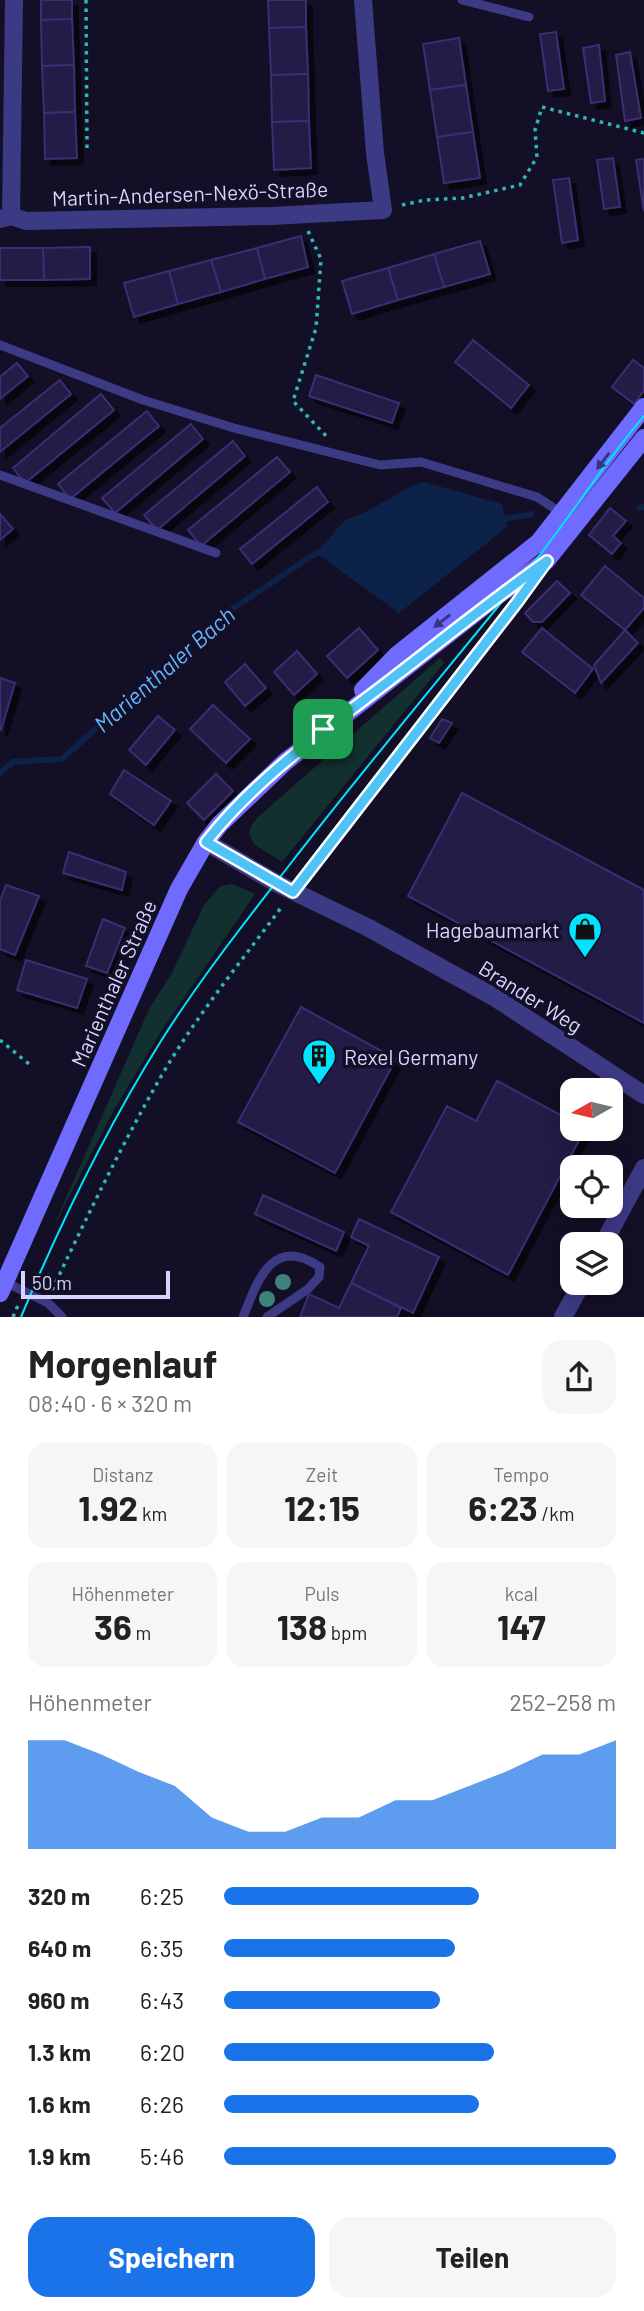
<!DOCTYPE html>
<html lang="de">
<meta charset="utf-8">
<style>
body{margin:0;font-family:Barlow,sans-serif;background:#f6f6f6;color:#222;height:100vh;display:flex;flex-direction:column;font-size:26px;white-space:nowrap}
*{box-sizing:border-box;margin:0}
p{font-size:23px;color:#767676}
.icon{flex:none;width:38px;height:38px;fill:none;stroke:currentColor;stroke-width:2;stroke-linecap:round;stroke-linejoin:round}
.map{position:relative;height:1317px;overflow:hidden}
.panel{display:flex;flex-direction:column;background:#fff;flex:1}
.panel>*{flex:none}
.needle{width:46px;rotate:262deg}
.buttons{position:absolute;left:560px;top:1078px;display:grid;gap:14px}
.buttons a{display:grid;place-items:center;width:63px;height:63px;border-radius:14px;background:#fff;box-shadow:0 4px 18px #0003;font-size:35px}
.scale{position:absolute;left:21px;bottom:18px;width:149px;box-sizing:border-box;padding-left:7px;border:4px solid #d9d4ff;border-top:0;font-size:19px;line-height:24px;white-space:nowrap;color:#d9d4ff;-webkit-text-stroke:5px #130f26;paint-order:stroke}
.pin{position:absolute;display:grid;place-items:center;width:60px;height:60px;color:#fff;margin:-30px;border-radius:14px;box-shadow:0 4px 10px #0006}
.round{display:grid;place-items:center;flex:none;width:74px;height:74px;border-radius:21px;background:#f6f6f6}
.head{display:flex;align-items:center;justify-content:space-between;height:119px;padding:0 28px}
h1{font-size:38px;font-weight:700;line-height:52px}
.stats{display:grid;grid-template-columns:repeat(3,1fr);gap:10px;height:119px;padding:7px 28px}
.stats div{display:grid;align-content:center;border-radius:18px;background:#f6f6f6;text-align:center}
.stats b{font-size:35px;font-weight:700}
.stats small{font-size:19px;font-weight:400}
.stats p{font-size:19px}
.chart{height:196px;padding:14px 28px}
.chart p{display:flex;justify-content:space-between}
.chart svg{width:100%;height:126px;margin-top:7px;fill:#1a73e8;opacity:.7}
.primary-button{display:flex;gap:14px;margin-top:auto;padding:14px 28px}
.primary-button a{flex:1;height:80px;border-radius:21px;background:#1a73e8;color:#fff;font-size:28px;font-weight:700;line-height:80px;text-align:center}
.primary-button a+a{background:#f6f6f6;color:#222}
ul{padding:0 28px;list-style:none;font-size:23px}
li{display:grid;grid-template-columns:112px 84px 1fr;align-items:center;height:52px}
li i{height:18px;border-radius:9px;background:#1a73e8}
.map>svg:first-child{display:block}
.green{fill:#12302f}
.water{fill:#0c2248}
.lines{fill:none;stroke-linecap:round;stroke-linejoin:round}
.stream{stroke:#0c2248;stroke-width:6}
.building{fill:#241b47;stroke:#3b2d73;stroke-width:2;filter:url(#shadow)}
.path{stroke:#2fb8b0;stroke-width:3.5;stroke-dasharray:3.5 5;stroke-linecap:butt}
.lane{stroke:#3d3a85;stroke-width:9}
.street{stroke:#3d3a85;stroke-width:18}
.secondary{stroke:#6f6bff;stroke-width:18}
.tram{stroke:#00e5ff;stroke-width:2}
.tree{fill:#3d827b}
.oneway{fill:#38347d}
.route-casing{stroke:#fff;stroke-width:14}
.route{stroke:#4fc3f7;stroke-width:9}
.labels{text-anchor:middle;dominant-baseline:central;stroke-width:7;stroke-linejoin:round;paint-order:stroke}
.street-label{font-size:21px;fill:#d9d4ff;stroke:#130f26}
.poi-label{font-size:21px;fill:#d9d4ff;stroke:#130f26;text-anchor:end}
.water-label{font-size:23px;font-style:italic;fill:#62b6ff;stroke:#130f26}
</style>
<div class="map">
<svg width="644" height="1317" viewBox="0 0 644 1317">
<defs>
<filter id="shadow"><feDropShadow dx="6" dy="6" stdDeviation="0" flood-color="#0009"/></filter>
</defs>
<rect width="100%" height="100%" fill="#130f26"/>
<!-- green -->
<g class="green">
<polygon points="440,658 444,663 282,862 255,845 249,835 251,826 258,817"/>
<polygon points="232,884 255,894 162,1030 114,1110 52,1230 149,1009 172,973 204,905 220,886"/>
</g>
<!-- water -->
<polygon class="water" points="424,482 502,504 507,527 399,613 316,553 345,520 362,514 413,485"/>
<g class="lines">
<!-- stream -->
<g class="stream">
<polyline points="639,508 644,507"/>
<polyline points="498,520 532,514"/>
<polyline points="0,773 13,762 62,759 219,618 316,553 322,552"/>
</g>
</g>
<!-- building -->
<g class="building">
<polygon points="41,0 72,0 72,19 41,20"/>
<polygon points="268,0 306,0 306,27 269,28"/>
<polygon points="72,19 74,65 42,66 41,20"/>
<polygon points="306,27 308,74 271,75 269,28"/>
<polygon points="556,32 564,89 548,91 540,34"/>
<polygon points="459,38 466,85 430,90 423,44"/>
<polygon points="599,45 605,101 591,103 583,48"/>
<polygon points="630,52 641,118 625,121 616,55"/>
<polygon points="74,65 75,112 44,113 42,66"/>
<polygon points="308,74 309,121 272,122 271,75"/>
<polygon points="466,85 473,132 437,137 430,90"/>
<polygon points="75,112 77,158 45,159 44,113"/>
<polygon points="309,121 311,168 274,170 272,122"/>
<polygon points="473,132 480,178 444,183 437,137"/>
<polygon points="613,158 620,207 604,209 597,160"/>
<polygon points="644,159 644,211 636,160"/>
<polygon points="569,178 578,240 562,243 553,180"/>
<polygon points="301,236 308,267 265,279 257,248"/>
<polygon points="480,241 490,274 444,287 434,254"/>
<polygon points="90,247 90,279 44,280 43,248"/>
<polygon points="0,248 43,248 44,280 0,280"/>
<polygon points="257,248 265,279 221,292 211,260"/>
<polygon points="434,254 444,287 398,300 388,268"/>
<polygon points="211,260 221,292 178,304 169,271"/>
<polygon points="388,268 398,300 352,314 342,281"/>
<polygon points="169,271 178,304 134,317 124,283"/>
<polygon points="473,340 529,385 511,408 455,362"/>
<polygon points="633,360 644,368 644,390 634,404 612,387"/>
<polygon points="17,363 28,376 0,399 0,377"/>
<polygon points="316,375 399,403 392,423 309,396"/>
<polygon points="60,380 71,394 0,452 0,428"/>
<polygon points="101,394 114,410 25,483 13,468"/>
<polygon points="147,411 159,426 70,499 58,484"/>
<polygon points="191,424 203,439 115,513 102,498"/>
<polygon points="233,441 245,456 157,530 144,515"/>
<polygon points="277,457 290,472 201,546 188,530"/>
<polygon points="317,487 328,502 252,564 240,549"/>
<polygon points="610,508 626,521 613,536 621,543 612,554 589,535"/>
<polygon points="0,514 13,529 0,540"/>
<polygon points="605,566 644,598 644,608 625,630 581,595"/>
<polygon points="557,581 570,593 542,622 533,622 525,613"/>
<polygon points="359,628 378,650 347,678 327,656"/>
<polygon points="542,628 593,669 575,693 522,652"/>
<polygon points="625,630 638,643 601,683 594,665"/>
<polygon points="297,651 317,674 294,695 274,672"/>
<polygon points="245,664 266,688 245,706 225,682"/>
<polygon points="0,678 15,683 1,730 0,730"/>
<polygon points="213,705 250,739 226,763 190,729"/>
<polygon points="158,716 175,730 146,765 129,750"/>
<polygon points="442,719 452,723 439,743 430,738"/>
<polygon points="124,770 171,801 154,825 110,794"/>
<polygon points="216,774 233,791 204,820 187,803"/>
<polygon points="462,793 644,890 644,1023 408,896"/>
<polygon points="69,852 126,872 122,890 63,873"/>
<polygon points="6,885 39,896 15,955 0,949 0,901"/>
<polygon points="103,919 125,928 107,973 86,966"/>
<polygon points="26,960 87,979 77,1008 17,990"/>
<polygon points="301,1007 396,1059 335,1173 238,1122"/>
<polygon points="497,1081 572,1121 572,1129 585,1129 508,1275 391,1212 447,1106 476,1121"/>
<polygon points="263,1195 344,1232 336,1251 255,1214"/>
<polygon points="359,1219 439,1257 413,1313 351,1283 369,1246 351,1237"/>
<polygon points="351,1283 401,1308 397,1317 300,1317 309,1294 339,1308"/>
</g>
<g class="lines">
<!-- path -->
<g class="path">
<polyline points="86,0 87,148"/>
<polyline points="402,205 425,200 463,198 520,185 537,157 535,130 542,107 644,133"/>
<polyline points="308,231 321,259 316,328 293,401 328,438"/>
<polyline points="305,876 510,611"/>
<polyline points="0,1040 29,1064"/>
<path d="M 52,1290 C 86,1219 120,1148 159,1080 C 195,1017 241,962 283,905"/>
<polyline points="13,1317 19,1303"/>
</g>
<!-- lane -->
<g class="lane">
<polyline points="462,0 529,17"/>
<polyline points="0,345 143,400 234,428 380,465 421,462 537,497 578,524"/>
<polyline points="0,475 216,553"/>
<polyline points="5,1282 48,1303 62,1317"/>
<path d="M 243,1317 C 258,1279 273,1235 320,1267 L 319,1277 L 308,1289 L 267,1317"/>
</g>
<!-- street -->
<g class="street">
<polyline points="11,216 14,0"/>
<polyline points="0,219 11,216 26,221 271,216 383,210 375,153 363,0"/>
<polyline points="206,842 276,883 367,927 494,997 644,1095"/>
<polyline points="603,1244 644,1168"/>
<polyline points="563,1317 582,1283"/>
</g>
<!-- secondary -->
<g class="secondary">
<polyline points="363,690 397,655 539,542 644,407"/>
<polyline points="0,1293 179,889 206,842 220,824 285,762 497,596 546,561 644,438"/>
</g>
<!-- tram -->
<path class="tram" d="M 21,1317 C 61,1222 106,1129 161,1041 C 200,979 246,921 291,863 C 369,762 451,665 531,566 C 570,518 603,464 644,416"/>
</g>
<!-- trees -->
<g class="tree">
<circle cx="283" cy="1282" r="8"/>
<circle cx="267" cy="1299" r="8"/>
</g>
<!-- one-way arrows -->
<defs><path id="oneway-solid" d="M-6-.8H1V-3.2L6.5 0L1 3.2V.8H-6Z" transform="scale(1.75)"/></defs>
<g class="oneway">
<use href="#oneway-solid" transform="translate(603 461) rotate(127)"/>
<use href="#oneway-solid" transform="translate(442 621) rotate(142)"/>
</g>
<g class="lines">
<!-- route casing -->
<g class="route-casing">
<path id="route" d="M 547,561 L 518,601 L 293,892 L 206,842 C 258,776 328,728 394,677 C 445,638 494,598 547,561 Z"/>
</g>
<!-- route -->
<use href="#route" class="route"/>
</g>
<!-- icons -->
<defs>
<g id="shop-pin" transform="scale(1.75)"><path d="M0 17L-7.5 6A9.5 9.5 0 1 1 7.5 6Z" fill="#00e5ff" stroke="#130f26"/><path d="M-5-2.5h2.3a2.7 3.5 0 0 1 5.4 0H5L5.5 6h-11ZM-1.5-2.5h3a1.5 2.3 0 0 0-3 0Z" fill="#111"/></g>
<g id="building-pin" transform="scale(1.75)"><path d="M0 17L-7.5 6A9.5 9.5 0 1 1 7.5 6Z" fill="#00e5ff" stroke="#130f26"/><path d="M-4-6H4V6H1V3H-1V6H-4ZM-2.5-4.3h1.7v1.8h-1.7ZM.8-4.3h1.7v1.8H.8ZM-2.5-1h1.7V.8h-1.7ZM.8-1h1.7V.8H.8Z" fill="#111"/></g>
</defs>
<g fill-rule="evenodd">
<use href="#shop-pin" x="585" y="929"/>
<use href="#building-pin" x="319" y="1056"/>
</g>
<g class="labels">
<!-- street labels -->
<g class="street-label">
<text transform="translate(190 193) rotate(-2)">Martin-Andersen-Nexö-Straße</text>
<text transform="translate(113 983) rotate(-66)">Marienthaler Straße</text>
<text transform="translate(531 996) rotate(32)">Brander Weg</text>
</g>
<!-- poi labels -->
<g class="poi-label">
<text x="560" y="929">Hagebaumarkt</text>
<text x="344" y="1056" text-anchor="start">Rexel Germany</text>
</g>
<!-- water labels -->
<g class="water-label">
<text transform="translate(164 669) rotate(-41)">Marienthaler Bach</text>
</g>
</g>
</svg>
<div class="buttons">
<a><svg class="needle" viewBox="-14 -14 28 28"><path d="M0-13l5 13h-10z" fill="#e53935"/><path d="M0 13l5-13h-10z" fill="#767676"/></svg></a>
<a><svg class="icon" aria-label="locate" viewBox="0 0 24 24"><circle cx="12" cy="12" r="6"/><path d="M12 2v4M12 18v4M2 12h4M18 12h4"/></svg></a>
<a><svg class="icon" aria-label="layers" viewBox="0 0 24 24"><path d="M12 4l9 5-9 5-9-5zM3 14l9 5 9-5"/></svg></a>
</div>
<div class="scale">50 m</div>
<div class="pin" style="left:323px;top:729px;background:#1e9e55"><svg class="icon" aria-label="arrive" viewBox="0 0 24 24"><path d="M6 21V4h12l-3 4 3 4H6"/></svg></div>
</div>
<section class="panel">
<div class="head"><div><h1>Morgenlauf</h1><p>08:40 · 6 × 320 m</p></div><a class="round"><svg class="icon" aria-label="share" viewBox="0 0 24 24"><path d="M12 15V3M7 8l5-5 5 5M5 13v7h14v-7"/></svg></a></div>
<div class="stats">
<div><p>Distanz</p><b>1.92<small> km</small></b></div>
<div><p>Zeit</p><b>12:15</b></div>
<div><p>Tempo</p><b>6:23<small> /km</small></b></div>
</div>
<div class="stats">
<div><p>Höhenmeter</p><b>36<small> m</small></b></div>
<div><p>Puls</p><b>138<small> bpm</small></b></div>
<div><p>kcal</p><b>147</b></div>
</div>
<div class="chart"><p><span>Höhenmeter</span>252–258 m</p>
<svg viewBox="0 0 160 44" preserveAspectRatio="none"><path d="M0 44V6L10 6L20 11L30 17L40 22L50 33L60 38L70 38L80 33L90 33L100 27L110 27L120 22L130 17L140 11L150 11L160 6V44z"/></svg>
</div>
<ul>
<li><b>320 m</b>6:25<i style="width:65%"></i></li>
<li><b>640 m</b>6:35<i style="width:59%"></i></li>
<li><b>960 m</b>6:43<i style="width:55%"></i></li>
<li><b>1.3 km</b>6:20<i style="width:69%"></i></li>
<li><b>1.6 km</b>6:26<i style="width:65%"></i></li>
<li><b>1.9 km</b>5:46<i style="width:100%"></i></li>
</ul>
<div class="primary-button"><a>Speichern</a><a>Teilen</a></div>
</section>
